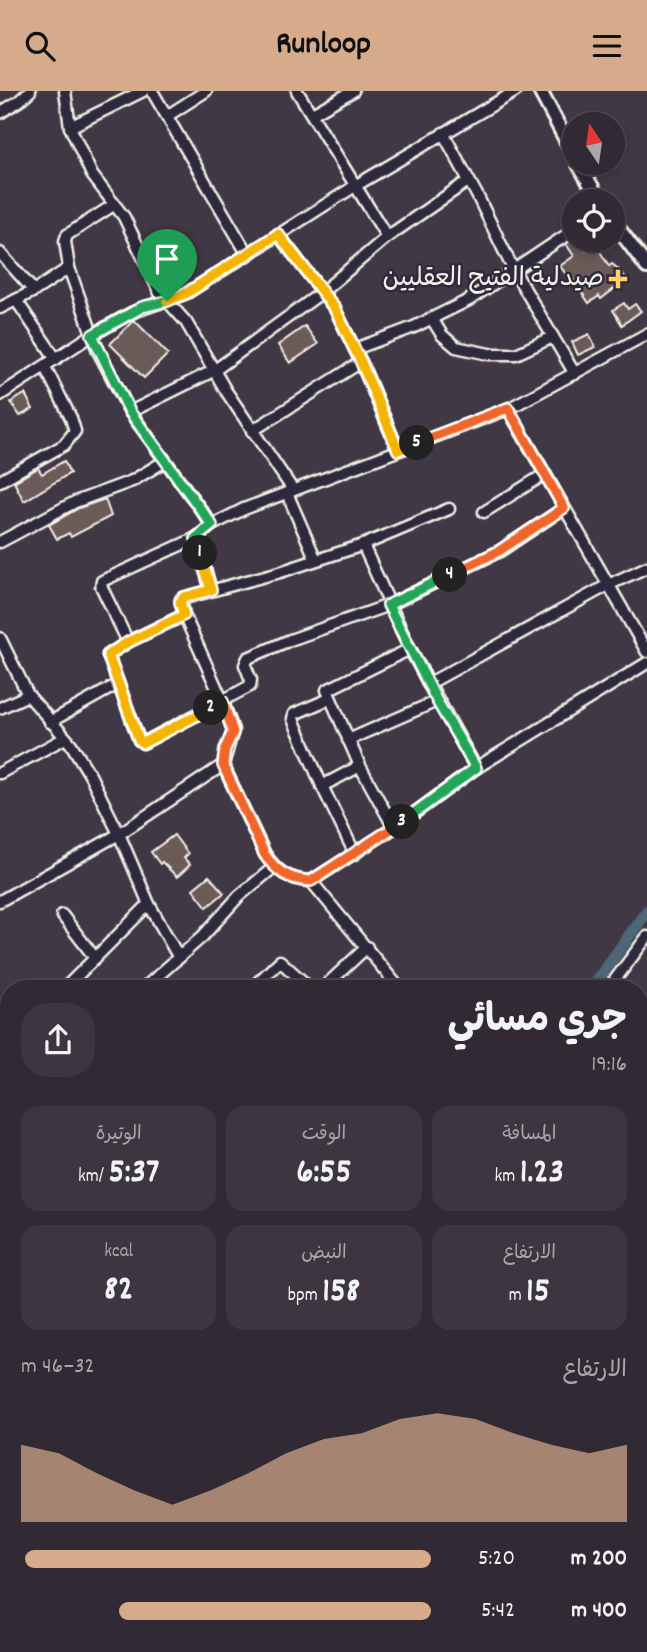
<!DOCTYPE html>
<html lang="ar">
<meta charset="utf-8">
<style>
body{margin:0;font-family:Dekko,"Playpen Sans Arabic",sans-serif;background:#3d3640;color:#f1f3f6;direction:rtl;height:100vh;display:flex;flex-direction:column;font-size:26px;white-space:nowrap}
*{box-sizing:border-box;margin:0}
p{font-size:23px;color:#a8a7ac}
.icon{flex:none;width:38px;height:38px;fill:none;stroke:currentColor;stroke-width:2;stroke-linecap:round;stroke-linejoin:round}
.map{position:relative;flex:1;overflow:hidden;direction:ltr}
.drawer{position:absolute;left:0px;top:889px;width:648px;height:672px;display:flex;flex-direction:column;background:#312a34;border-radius:28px 28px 0 0;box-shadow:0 4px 10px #0003,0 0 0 2px #4c464f;direction:rtl}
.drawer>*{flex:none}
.needle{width:46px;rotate:347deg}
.fabs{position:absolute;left:562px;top:21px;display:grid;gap:14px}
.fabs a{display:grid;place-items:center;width:63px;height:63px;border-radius:50%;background:#312a34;box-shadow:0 4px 10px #0003,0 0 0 2px #4c464f;font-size:35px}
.pin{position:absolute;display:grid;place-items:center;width:60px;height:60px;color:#fff;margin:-72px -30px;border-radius:50% 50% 50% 0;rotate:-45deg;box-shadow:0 0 7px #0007}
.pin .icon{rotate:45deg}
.km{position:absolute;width:35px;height:35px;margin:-18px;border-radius:50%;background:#222;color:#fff;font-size:19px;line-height:35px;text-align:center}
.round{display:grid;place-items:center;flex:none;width:74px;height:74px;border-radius:28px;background:#3d3640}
.headline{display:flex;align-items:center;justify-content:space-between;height:119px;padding:0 21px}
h1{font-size:38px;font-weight:700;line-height:52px}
.figures{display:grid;grid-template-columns:repeat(3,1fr);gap:10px;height:119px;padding:7px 21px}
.figures div{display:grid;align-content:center;border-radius:18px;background:#3d3640;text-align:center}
.figures b{font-size:35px;font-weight:700}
.figures small{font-size:19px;font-weight:400}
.figures p{font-size:19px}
.chart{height:196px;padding:14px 21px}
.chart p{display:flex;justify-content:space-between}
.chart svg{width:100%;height:126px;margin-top:7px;fill:#d6ab8b;opacity:.7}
ul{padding:0 21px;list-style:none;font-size:23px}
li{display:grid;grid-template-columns:112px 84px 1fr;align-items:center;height:52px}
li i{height:18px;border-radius:9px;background:#d6ab8b}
header{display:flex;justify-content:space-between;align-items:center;height:91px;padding:0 21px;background:#d6ab8b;color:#111;font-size:32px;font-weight:700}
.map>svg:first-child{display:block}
.water{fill:#4e6678;stroke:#909ea5;stroke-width:2}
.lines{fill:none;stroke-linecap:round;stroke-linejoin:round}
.canal{stroke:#4e6678;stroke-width:12}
.building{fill:#6a5a58;stroke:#f4f1e8;stroke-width:2}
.minor-casing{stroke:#f4f1e8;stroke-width:15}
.tertiary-casing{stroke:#f4f1e8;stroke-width:18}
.minor{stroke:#2f2a3d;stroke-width:10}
.tertiary{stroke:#2f2a3d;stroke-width:12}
.split-1-casing{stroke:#fff;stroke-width:14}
.split-2-casing{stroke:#fff;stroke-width:14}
.split-3-casing{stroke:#fff;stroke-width:14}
.split-4-casing{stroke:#fff;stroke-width:14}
.split-5-casing{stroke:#fff;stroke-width:14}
.split-6-casing{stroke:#fff;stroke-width:14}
.split-1{stroke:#22a559;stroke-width:9}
.split-2{stroke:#f5b400;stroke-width:9}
.split-3{stroke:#f0652b;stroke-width:9}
.split-4{stroke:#22a559;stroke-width:9}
.split-5{stroke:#f0652b;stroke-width:9}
.split-6{stroke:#f5b400;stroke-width:9}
.poi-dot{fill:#ffd166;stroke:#2f2a3d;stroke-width:2.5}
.labels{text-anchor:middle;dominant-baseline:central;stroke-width:5;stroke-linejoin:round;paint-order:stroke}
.poi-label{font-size:26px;fill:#f4f1e8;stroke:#2f2a3d;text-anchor:end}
</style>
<header><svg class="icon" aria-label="menu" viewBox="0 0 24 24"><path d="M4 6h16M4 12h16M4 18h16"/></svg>Runloop<svg class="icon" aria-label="search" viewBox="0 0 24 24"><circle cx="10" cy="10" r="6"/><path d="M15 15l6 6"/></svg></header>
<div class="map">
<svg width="647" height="1561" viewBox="0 0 647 1561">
<rect width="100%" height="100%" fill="#413845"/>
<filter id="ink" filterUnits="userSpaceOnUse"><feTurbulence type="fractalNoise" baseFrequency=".0143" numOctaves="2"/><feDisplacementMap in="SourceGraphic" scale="14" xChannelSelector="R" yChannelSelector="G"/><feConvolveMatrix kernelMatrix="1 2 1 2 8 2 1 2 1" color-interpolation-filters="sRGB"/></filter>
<g filter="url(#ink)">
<!-- water -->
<polygon class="water" points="0,1205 9,1213 9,1552 391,1552 409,1561 0,1561"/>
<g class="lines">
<!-- canal -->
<polyline class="canal" points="591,898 647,820"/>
</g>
<!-- building -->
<g class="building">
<polygon points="573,149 578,149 586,160 596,154 609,175 612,173 617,177 627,188 601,208 599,205 589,212 570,184 568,186 560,175 574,165 566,153"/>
<polygon points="624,212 628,218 635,213 641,220 622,234 613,219"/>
<polygon points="134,229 168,263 144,287 110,253"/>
<polygon points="305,235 318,253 290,272 278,254"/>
<polygon points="589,243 595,256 578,264 572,251"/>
<polygon points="25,303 33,318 20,325 11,311"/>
<polygon points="64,370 70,382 24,410 14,391 38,377 42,383"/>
<polygon points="105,408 111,425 71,446 69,442 57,448 49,434 79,417"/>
<polygon points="174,744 188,763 184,767 190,774 177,786 162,771 160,773 151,761"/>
<polygon points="209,785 224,802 207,816 193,798"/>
</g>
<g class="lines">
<!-- minor casing -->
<g class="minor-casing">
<g id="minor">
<polyline points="65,0 70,36 92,84 124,126 160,202 186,231 226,300 293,399"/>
<polyline points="152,0 248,164"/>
<polyline points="297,0 387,146"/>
<polyline points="0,22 19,10 30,0"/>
<polyline points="312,23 353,0"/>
<polyline points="167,25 206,0"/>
<polyline points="70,36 143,0"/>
<polyline points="443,42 477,104 514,180 575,283"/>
<polyline points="278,143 335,218 361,271 398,359"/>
<polyline points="0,162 34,200"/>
<polyline points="69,177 98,260 130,321 212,434"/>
<polyline points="16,209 56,268"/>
<polyline points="0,217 34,200 69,177 65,150 67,144 115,113"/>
<polyline points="432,228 442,244 456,256 489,263 516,263 553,246"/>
<polyline points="355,258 414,236 469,209 574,139"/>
<polyline points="0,304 92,244 131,222 187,202 355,95 516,0"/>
<polyline points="508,318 647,561"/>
<polyline points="130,321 215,279 321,202 387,146 468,90"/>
<polyline points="252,340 361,271"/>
<polyline points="0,390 64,354 75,340 71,327 45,276"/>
<polyline points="287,402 316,469"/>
<polyline points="484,421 545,383"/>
<polyline points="196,447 211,499"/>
<polyline points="0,451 75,411 132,390 165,370"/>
<polyline points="363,454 410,558 476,677"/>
<polyline points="184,524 128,551 108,564 139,649 143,652 250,595 251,589 245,574 248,567 290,549 389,514 500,460 564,417"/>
<polyline points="0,547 28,604 71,653 90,684 119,743 149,813 179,867"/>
<polyline points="128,551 101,495 102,490 196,447 212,434 244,418 508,318 647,243"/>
<polyline points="428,593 608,494 647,476"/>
<polyline points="329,608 294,623 293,628 322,695 355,763"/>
<polyline points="0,617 28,604"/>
<polyline points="50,631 118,593"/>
<polyline points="348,649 437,610"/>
<path d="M 223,674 L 265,763 C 277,781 289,789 311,790 L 394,737 L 476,677 L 647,572"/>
<polyline points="0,682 65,647"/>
<polyline points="322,695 360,675"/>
<polyline points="394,737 360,675 327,599 410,558"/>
<polyline points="311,790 400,898"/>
<polyline points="0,810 119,743 223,674 233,639 223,611 184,524 181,508 280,481 363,454 449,418"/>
<polyline points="62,824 95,867"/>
<polyline points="64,898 149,813"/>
<polyline points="143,898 203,845 239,805 273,777"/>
<polyline points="251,898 280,870 311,898"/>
<polyline points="322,898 367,856"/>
<polyline points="608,898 647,846"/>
<polyline points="0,961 9,952"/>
<polyline points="0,1028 9,1020"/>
<polyline points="639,1089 647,1098"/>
<polyline points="639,1108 647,1098"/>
<polyline points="639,1238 647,1228"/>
<polyline points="639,1268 647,1277"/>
<polyline points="639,1381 647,1370"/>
</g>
</g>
<!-- tertiary casing -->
<g class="tertiary-casing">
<g id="tertiary">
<polyline points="540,0 574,64"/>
<polyline points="578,72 600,110"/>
<polyline points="612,129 647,176"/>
</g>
</g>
<!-- minor -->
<use href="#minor" class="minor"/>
<!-- tertiary -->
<use href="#tertiary" class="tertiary"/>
</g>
</g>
<g class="lines" filter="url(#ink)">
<!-- split-1 casing -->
<g class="split-1-casing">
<polyline id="split-1" points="167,210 142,216 92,244 130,321 212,434 196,447 200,462"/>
</g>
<!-- split-2 casing -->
<g class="split-2-casing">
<polyline id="split-2" points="200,462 211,499 184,506 180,511 184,524 128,551 108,564 139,649 143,652 211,617"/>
</g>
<!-- split-3 casing -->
<g class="split-3-casing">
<path id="split-3" d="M 211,617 L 223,611 L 233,641 L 225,658 L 223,674 L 265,764 C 277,781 289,789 311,790 L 402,731"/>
</g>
<!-- split-4 casing -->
<g class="split-4-casing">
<polyline id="split-4" points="402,731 476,677 437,610 388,514 450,484"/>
</g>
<!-- split-5 casing -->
<g class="split-5-casing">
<polyline id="split-5" points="417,352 508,317 564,417 499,460 450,484"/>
</g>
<!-- split-6 casing -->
<g class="split-6-casing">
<polyline id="split-6" points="167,210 187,202 278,143 335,218 361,271 398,359 417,352"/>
</g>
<!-- split-1 -->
<use href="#split-1" class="split-1"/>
<!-- split-2 -->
<use href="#split-2" class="split-2"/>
<!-- split-3 -->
<use href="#split-3" class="split-3"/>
<!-- split-4 -->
<use href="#split-4" class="split-4"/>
<!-- split-5 -->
<use href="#split-5" class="split-5"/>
<!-- split-6 -->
<use href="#split-6" class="split-6"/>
</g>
<!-- markers -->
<path class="poi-dot" d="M614.5 177.5h7v7h7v7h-7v7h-7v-7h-7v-7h7z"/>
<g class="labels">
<!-- poi labels -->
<g class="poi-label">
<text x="604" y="188">صيدلية الفتيح العقليين</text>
</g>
</g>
</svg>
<div class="fabs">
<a><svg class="needle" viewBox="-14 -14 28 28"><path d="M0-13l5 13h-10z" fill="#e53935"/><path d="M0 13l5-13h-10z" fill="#a8a7ac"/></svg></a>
<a><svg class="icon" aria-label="locate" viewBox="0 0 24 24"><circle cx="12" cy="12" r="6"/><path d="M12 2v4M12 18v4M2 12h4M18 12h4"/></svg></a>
</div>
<div class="pin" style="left:167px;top:210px;background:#1e9e55"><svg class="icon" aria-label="arrive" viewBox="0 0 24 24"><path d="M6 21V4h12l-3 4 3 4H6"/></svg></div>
<b class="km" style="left:200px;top:462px">1</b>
<b class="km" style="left:211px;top:617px">2</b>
<b class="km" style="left:402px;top:731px">3</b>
<b class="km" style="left:450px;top:484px">4</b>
<b class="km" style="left:417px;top:352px">5</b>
<section class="drawer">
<div class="headline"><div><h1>جري مسائي</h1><p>19:16</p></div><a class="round"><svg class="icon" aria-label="share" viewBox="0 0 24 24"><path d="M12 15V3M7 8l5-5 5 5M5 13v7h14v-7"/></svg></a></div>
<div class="figures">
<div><p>المسافة</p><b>1.23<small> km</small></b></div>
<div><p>الوقت</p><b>6:55</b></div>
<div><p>الوتيرة</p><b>5:37<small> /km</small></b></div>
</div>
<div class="figures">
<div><p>الارتفاع</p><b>15<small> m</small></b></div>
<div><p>النبض</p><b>158<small> bpm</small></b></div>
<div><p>kcal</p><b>82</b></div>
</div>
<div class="chart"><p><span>الارتفاع</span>32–46 m</p>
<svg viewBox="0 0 160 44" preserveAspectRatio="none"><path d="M0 44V17L10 20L20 27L30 33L40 38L50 33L60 27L70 20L80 15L90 13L100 8L110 6L120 8L130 13L140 17L150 20L160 17V44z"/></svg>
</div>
<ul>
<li><b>200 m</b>5:20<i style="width:99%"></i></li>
<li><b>400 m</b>5:42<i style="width:76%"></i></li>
</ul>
</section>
</div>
